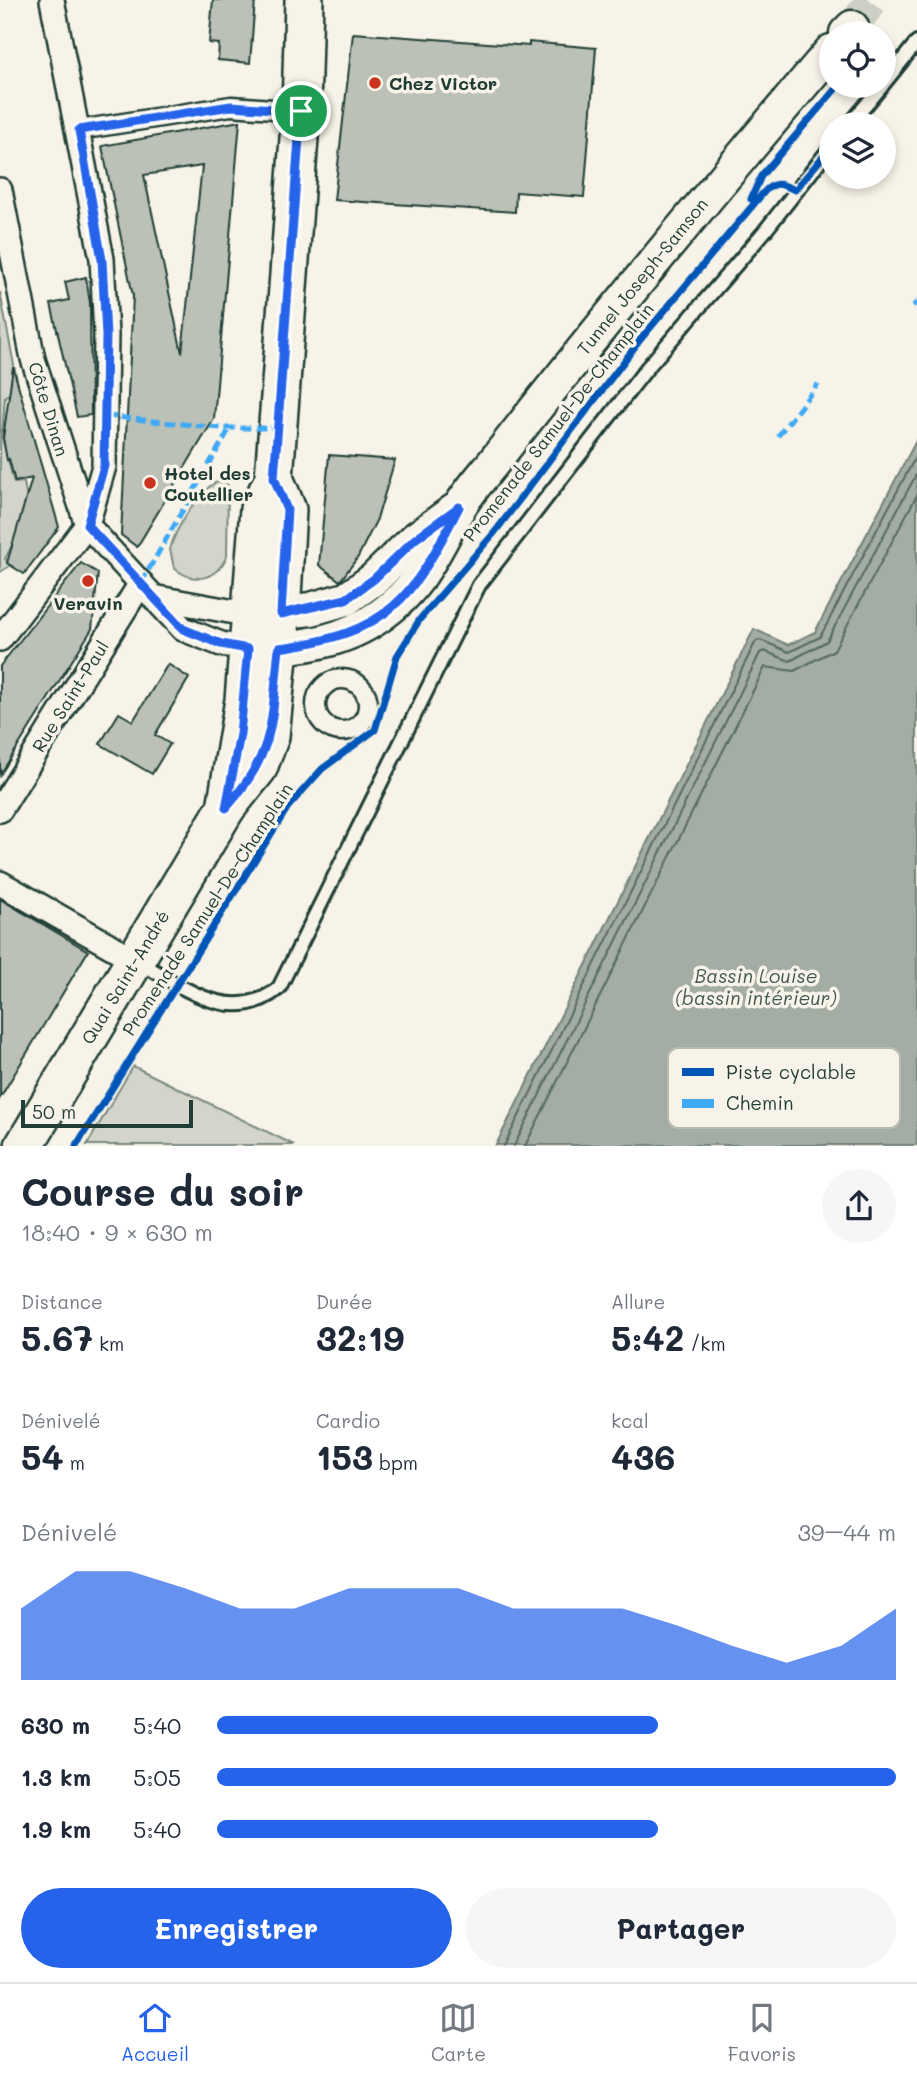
<!DOCTYPE html>
<html lang="fr">
<meta charset="utf-8">
<style>
body{margin:0;font-family:Mali,sans-serif;background:#f6f6f7;color:#1f2937;height:100vh;display:flex;flex-direction:column;font-size:26px;white-space:nowrap}
*{box-sizing:border-box;margin:0}
p{font-size:23px;color:#747a83}
.icon{flex:none;width:38px;height:38px;fill:none;stroke:currentColor;stroke-width:2;stroke-linecap:round;stroke-linejoin:round}
.map{position:relative;height:1146px;overflow:hidden}
.drawer{display:flex;flex-direction:column;background:#fff;flex:1}
.drawer>*{flex:none}
.controls{position:absolute;left:819px;top:21px;display:grid;gap:14px}
.controls a{display:grid;place-items:center;width:77px;height:77px;border-radius:50%;background:#fff;box-shadow:0 4px 10px #0003;font-size:35px}
.scale{position:absolute;left:21px;bottom:18px;width:172px;box-sizing:border-box;padding-left:7px;border:4px solid #1f3d34;border-top:0;font-size:19px;line-height:24px;white-space:nowrap;color:#1f3d34;-webkit-text-stroke:5px #f7f3e8;paint-order:stroke}
.pin{position:absolute;display:grid;place-items:center;width:60px;height:60px;color:#fff;margin:-30px;border:4px solid #fff;border-radius:50%;box-shadow:0 2px 7px #0007}
.round{display:grid;place-items:center;flex:none;width:74px;height:74px;border-radius:37px;background:#f6f6f7}
.overview{display:flex;align-items:center;justify-content:space-between;height:119px;padding:0 21px}
h1{font-size:38px;font-weight:800;line-height:52px}
.metrics{display:grid;grid-template-columns:repeat(3,1fr);gap:10px;height:119px;padding:7px 21px}
.metrics div{display:grid;align-content:center}
.metrics b{font-size:35px;font-weight:800}
.metrics small{font-size:19px;font-weight:400}
.metrics p{font-size:19px}
.chart{height:196px;padding:14px 21px}
.chart p{display:flex;justify-content:space-between}
.chart svg{width:100%;height:126px;margin-top:7px;fill:#2563eb;opacity:.7}
.primary-button{display:flex;gap:14px;margin-top:auto;padding:14px 21px}
.primary-button a{flex:1;height:80px;border-radius:42px;background:#2563eb;color:#fff;font-size:28px;font-weight:800;line-height:80px;text-align:center}
.primary-button a+a{background:#f6f6f7;color:#1f2937}
ul{padding:0 21px;list-style:none;font-size:23px}
li{display:grid;grid-template-columns:112px 84px 1fr;align-items:center;height:52px}
li i{height:18px;border-radius:9px;background:#2563eb}
.tabs{display:flex;justify-content:space-around;align-items:center;height:98px;border-top:2px solid #e0e1e3;background:#fff;font-size:19px;color:#747a83}
.tabs a{display:grid;justify-items:center;gap:4px}
.tabs .active{color:#2563eb}
.map>svg:first-child{display:block}
.green{fill:#d3d5ca;stroke:#79897f;stroke-width:2}
.water{fill:#a4ada3;stroke:#6f8077;stroke-width:2}
.lines{fill:none;stroke-linecap:round;stroke-linejoin:round}
.shore{stroke:#546a60;stroke-width:2}
.building{fill:#bbc1b6;stroke:#1f3d34;stroke-width:2;fill-rule:evenodd}
.secondary-tunnel{stroke:#cccfc4;stroke-width:32;stroke-dasharray:32 16;stroke-linecap:butt}
.service-casing{stroke:#1f3d34;stroke-width:18}
.pedestrian-casing{stroke:#1f3d34;stroke-width:23}
.minor-casing{stroke:#1f3d34;stroke-width:28}
.secondary-casing{stroke:#1f3d34;stroke-width:37}
.primary-casing{stroke:#1f3d34;stroke-width:42}
.service{stroke:#f7f3e8;stroke-width:12}
.pedestrian{stroke:#f7f3e8;stroke-width:18}
.minor{stroke:#f7f3e8;stroke-width:23}
.secondary{stroke:#f7f3e8;stroke-width:32}
.primary{stroke:#f7f3e8;stroke-width:37}
.quiet{stroke:#3fa9f5;stroke-width:5;stroke-dasharray:10 5;stroke-linecap:butt}
.cycleway-casing{stroke:#f7f3e8;stroke-width:11}
.cycleway{stroke:#0057b8;stroke-width:7}
.route-casing{stroke:#fff;stroke-width:14}
.route{stroke:#2563eb;stroke-width:9}
.poi-dot{fill:#c8321e;stroke:#f7f3e8;stroke-width:2.5}
.labels{text-anchor:middle;dominant-baseline:central;stroke-width:7;stroke-linejoin:round;paint-order:stroke}
.poi-label{font-size:18px;font-weight:bold;fill:#1f3d34;stroke:#f7f3e8;text-anchor:start}
.street-label{font-size:18px;fill:#1f3d34;stroke:#f7f3e8}
.water-label{font-size:19px;font-style:italic;fill:#405950;stroke:#f7f3e8}
.key{fill:#f7f3e8;stroke:#b6bcb2;stroke-width:2}
.key-label{font-size:19px;fill:#1f3d34}
</style>
<div class="map">
<svg width="917" height="1146" viewBox="0 0 917 1146">
<rect width="100%" height="100%" fill="#f7f3e8"/>
<filter id="ink" filterUnits="userSpaceOnUse"><feTurbulence type="fractalNoise" baseFrequency=".0143" numOctaves="2"/><feDisplacementMap in="SourceGraphic" scale="14" xChannelSelector="R" yChannelSelector="G"/><feConvolveMatrix kernelMatrix="1 2 1 2 8 2 1 2 1" color-interpolation-filters="sRGB"/></filter>
<g filter="url(#ink)">
<!-- green -->
<g class="green">
<polygon points="0,292 19,391 5,396 2,437 14,483 24,482 29,511 5,559 11,565 0,572"/>
<path d="M 216,482 L 226,482 L 228,486 L 227,556 C 216,580 195,585 174,568 L 170,549 C 176,528 197,493 216,482 Z"/>
<polygon points="133,1066 294,1145 87,1145"/>
</g>
<!-- water -->
<polygon class="water" points="917,439 917,1145 496,1145 754,629 788,645 815,632"/>
<g class="lines">
<!-- shore -->
<g class="shore">
<polyline points="504,1146 756,641 760,640 789,652 820,637 917,454"/>
<polyline points="514,1146 760,653 764,651 790,661 827,641 917,473"/>
<polyline points="525,1146 765,667 794,671 834,650 917,495"/>
</g>
</g>
<!-- building -->
<g class="building">
<polygon points="213,0 255,0 250,63 218,60 219,44 209,43"/>
<polygon points="353,33 529,46 529,42 596,48 584,197 516,192 515,212 334,200"/>
<path d="M 240,121 L 214,419 L 137,547 L 121,535 L 133,296 L 102,146 ZM 202,166 L 182,353 L 144,175 Z"/>
<polygon points="86,277 90,303 91,415 77,417 51,304 69,300 65,282"/>
<polygon points="13,367 59,527 24,574 7,563 32,478 15,482 9,459 7,460 3,438"/>
<polygon points="329,455 395,460 377,519 358,557 340,581 319,565"/>
<polygon points="81,563 98,573 92,629 0,775 0,666"/>
<polygon points="168,664 189,678 155,735 170,744 152,774 100,744 119,713 133,721"/>
<polygon points="0,899 88,951 0,1098"/>
</g>
<g class="lines">
<!-- secondary-tunnel -->
<polyline class="secondary-tunnel" points="852,27 873,0"/>
<!-- service casing -->
<g class="service-casing">
<g id="service">
<polyline points="884,83 917,42"/>
<polyline points="850,124 882,86"/>
<path d="M 139,962 C 183,987 232,1027 279,988 L 479,585 L 647,368 L 764,232 L 831,147"/>
</g>
</g>
<!-- pedestrian casing -->
<g class="pedestrian-casing">
<g id="pedestrian">
<polyline points="79,130 231,106 301,111"/>
<circle cx="342" cy="705" r="26"/>
</g>
</g>
<!-- minor casing -->
<g class="minor-casing">
<g id="minor">
<polyline points="0,190 33,359 87,525 183,629 221,644 248,649"/>
<polyline points="158,598 251,615"/>
<polyline points="0,639 87,525 104,466 106,335 102,259 52,0"/>
<polyline points="0,810 141,583"/>
<polyline points="0,883 135,960"/>
</g>
</g>
<!-- secondary casing -->
<g class="secondary-casing">
<g id="secondary">
<polyline points="846,33 852,27"/>
<polyline points="258,615 311,609 346,599 374,579 415,539 455,510"/>
<path d="M 256,649 C 301,648 344,642 381,615 C 422,586 434,552 458,510 C 467,493 481,478 493,463 C 602,323 716,186 831,51"/>
</g>
</g>
<!-- primary casing -->
<g class="primary-casing">
<g id="primary">
<polyline points="226,808 244,700 259,509 274,478 301,111 304,0"/>
<polyline points="24,1146 226,808 258,768 270,736 279,648 287,510 274,478"/>
</g>
</g>
<!-- service -->
<use href="#service" class="service"/>
<!-- pedestrian -->
<use href="#pedestrian" class="pedestrian"/>
<!-- minor -->
<use href="#minor" class="minor"/>
<!-- secondary -->
<use href="#secondary" class="secondary"/>
<!-- primary -->
<use href="#primary" class="primary"/>
<!-- quiet -->
<g class="quiet">
<polyline points="79,130 231,106 301,111"/>
<polyline points="913,306 917,302"/>
<polyline points="106,416 221,428 278,428"/>
<polyline points="778,436 818,384"/>
<polyline points="141,583 230,428"/>
</g>
<!-- cycleway casing -->
<g class="cycleway-casing">
<g id="cycleway">
<polyline points="751,199 761,176 838,86"/>
<path d="M 76,1146 L 288,807 L 322,769 L 375,730 L 397,656 L 420,619 L 495,532 L 640,340 L 764,192 C 775,180 782,184 795,190 L 831,147"/>
</g>
</g>
<!-- cycleway -->
<use href="#cycleway" class="cycleway"/>
</g>
</g>
<g class="lines" filter="url(#ink)">
<!-- route casing -->
<g class="route-casing">
<path id="route" d="M 231,106 L 301,111 L 274,478 L 287,510 L 281,614 L 346,599 L 374,579 L 415,539 L 459,507 C 411,601 389,633 279,648 C 271,720 277,751 226,808 L 240,734 L 248,649 L 221,644 L 183,629 L 87,525 L 104,466 L 106,335 L 102,260 L 79,130 Z"/>
</g>
<!-- route -->
<use href="#route" class="route"/>
</g>
<!-- markers -->
<g class="poi-dot">
<circle cx="375" cy="83" r="7"/>
<circle cx="150" cy="483" r="7"/>
<circle cx="88" cy="581" r="7"/>
</g>
<g class="labels">
<!-- poi labels -->
<g class="poi-label">
<text x="389" y="83">Chez Victor</text>
<text x="164" y="473">Hotel des<tspan x="164" dy="21">Coutellier</tspan></text>
<text x="88" y="603" text-anchor="middle">Veravin</text>
</g>
<!-- street labels -->
<g class="street-label">
<text transform="translate(642 276) rotate(-51)">Tunnel Joseph-Samson</text>
<text transform="translate(49 409) rotate(73)">Côte Dinan</text>
<text transform="translate(558 422) rotate(-52)">Promenade Samuel-De-Champlain</text>
<text transform="translate(70 696) rotate(-58)">Rue Saint-Paul</text>
<text transform="translate(207 909) rotate(-57)">Promenade Samuel-De-Champlain</text>
<text transform="translate(125 977) rotate(-59)">Quai Saint-André</text>
</g>
<!-- water labels -->
<g class="water-label">
<text x="756" y="975">Bassin Louise<tspan x="756" dy="22">(bassin intérieur)</tspan></text>
</g>
</g>
<!-- legend -->
<rect x="668" y="1048" width="232" height="80" rx="10" class="key"/>
<rect x="682" y="1068" width="32" height="8" fill="#0057b8"/>
<rect x="682" y="1099" width="32" height="9" fill="#3fa9f5"/>
<g class="key-label">
<text x="726" y="1079">Piste cyclable</text>
<text x="726" y="1110">Chemin</text>
</g>
</svg>
<div class="controls">
<a><svg class="icon" aria-label="locate" viewBox="0 0 24 24"><circle cx="12" cy="12" r="6"/><path d="M12 2v4M12 18v4M2 12h4M18 12h4"/></svg></a>
<a><svg class="icon" aria-label="layers" viewBox="0 0 24 24"><path d="M12 4l9 5-9 5-9-5zM3 14l9 5 9-5"/></svg></a>
</div>
<div class="scale">50 m</div>
<div class="pin" style="left:301px;top:111px;background:#1e9e55"><svg class="icon" aria-label="arrive" viewBox="0 0 24 24"><path d="M6 21V4h12l-3 4 3 4H6"/></svg></div>
</div>
<section class="drawer">
<div class="overview"><div><h1>Course du soir</h1><p>18:40 · 9 × 630 m</p></div><a class="round"><svg class="icon" aria-label="share" viewBox="0 0 24 24"><path d="M12 15V3M7 8l5-5 5 5M5 13v7h14v-7"/></svg></a></div>
<div class="metrics">
<div><p>Distance</p><b>5.67<small> km</small></b></div>
<div><p>Durée</p><b>32:19</b></div>
<div><p>Allure</p><b>5:42<small> /km</small></b></div>
</div>
<div class="metrics">
<div><p>Dénivelé</p><b>54<small> m</small></b></div>
<div><p>Cardio</p><b>153<small> bpm</small></b></div>
<div><p>kcal</p><b>436</b></div>
</div>
<div class="chart"><p><span>Dénivelé</span>39–44 m</p>
<svg viewBox="0 0 160 44" preserveAspectRatio="none"><path d="M0 44V19L10 6L20 6L30 12L40 19L50 19L60 12L70 12L80 12L90 19L100 19L110 19L120 25L130 32L140 38L150 32L160 19V44z"/></svg>
</div>
<ul>
<li><b>630 m</b>5:40<i style="width:65%"></i></li>
<li><b>1.3 km</b>5:05<i style="width:100%"></i></li>
<li><b>1.9 km</b>5:40<i style="width:65%"></i></li>
</ul>
<div class="primary-button"><a>Enregistrer</a><a>Partager</a></div>
</section>
<nav class="tabs">
<a class="active"><svg class="icon" aria-label="home" viewBox="0 0 24 24"><path d="M3 11l9-7 9 7M6 9v11h12V9"/></svg>Accueil</a>
<a><svg class="icon" aria-label="map" viewBox="0 0 24 24"><path d="M3 6l6-2 6 2 6-2v14l-6 2-6-2-6 2zM9 4v14M15 6v14"/></svg>Carte</a>
<a><svg class="icon" aria-label="saved" viewBox="0 0 24 24"><path d="M7 4h10v16l-5-4-5 4z"/></svg>Favoris</a>
</nav>
